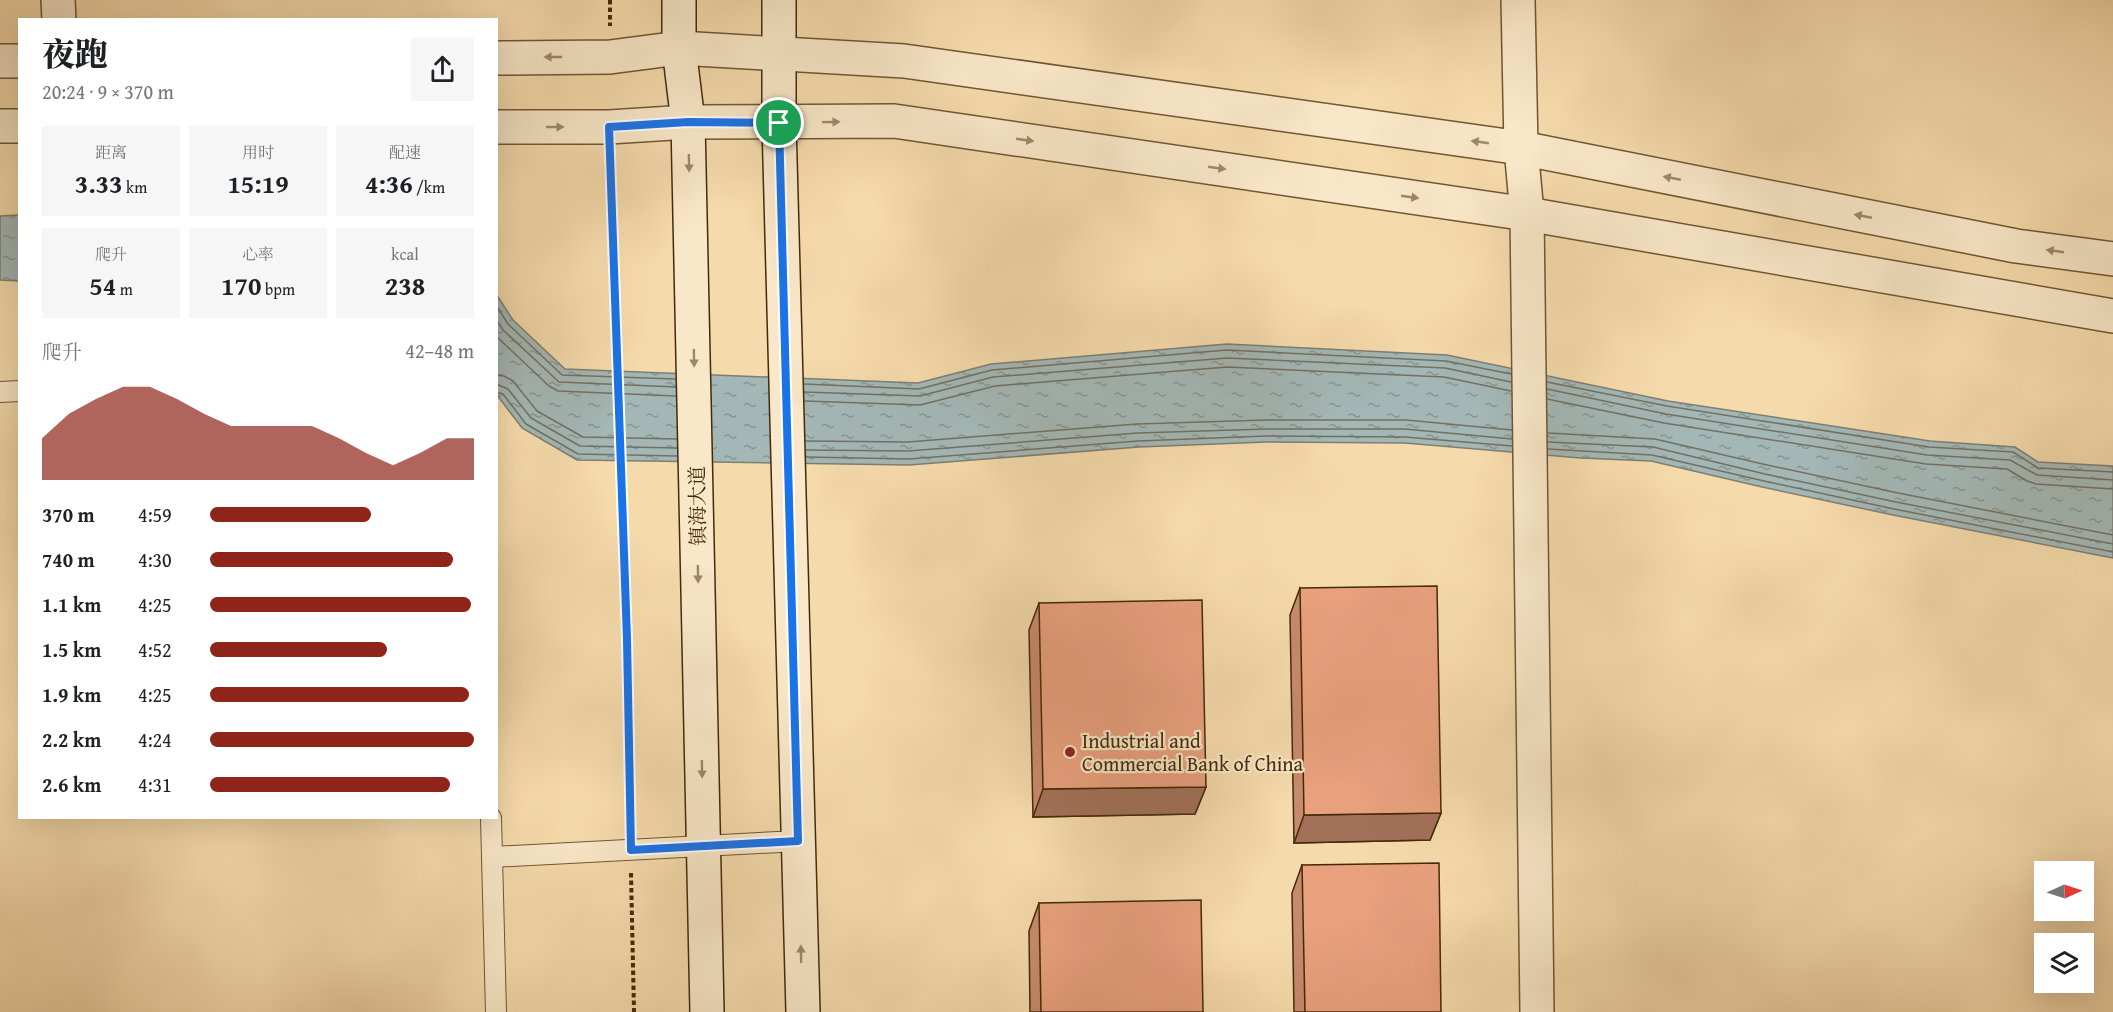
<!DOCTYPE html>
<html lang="zh">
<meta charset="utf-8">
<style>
body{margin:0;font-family:"Gentium Book Plus","Noto Serif SC",serif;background:#f6f6f6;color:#202124;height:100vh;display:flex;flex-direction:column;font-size:22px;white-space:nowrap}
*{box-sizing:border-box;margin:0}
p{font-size:20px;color:#757577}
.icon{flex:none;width:33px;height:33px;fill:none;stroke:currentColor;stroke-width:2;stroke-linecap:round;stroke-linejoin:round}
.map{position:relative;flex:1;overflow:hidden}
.drawer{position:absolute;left:18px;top:18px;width:480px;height:801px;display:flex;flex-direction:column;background:#fff;border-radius:0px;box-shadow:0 6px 24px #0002}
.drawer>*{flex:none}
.needle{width:39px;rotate:87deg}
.controls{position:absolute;left:2034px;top:861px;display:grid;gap:12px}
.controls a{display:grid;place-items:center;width:60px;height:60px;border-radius:0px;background:#fff;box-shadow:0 6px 24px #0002;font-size:30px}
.pin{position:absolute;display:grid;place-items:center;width:51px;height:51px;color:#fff;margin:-26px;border:3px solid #fff;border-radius:50%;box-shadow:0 2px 6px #0007}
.round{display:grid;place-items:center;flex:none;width:63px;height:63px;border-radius:0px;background:#f6f6f6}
.overview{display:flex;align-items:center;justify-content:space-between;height:102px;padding:0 24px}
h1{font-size:33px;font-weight:800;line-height:45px}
.metrics{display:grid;grid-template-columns:repeat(3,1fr);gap:9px;height:102px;padding:6px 24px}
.metrics div{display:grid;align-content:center;border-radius:0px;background:#f6f6f6;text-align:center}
.metrics b{font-size:26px;font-weight:800}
.metrics small{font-size:16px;font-weight:400}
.metrics p{font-size:16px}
.chart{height:168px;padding:12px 24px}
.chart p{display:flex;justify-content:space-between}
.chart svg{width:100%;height:108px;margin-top:6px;fill:#8f2418;opacity:.7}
ul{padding:0 24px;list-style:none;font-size:20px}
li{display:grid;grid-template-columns:96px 72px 1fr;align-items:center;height:45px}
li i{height:15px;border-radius:8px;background:#8f2418}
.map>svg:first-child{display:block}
.water{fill:url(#water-ripples);stroke:#7d7f71;stroke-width:1.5}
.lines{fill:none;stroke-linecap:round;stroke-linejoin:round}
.shore{stroke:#747060;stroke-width:1.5}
.service-casing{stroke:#705632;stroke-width:22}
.minor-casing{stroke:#705632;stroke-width:36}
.tertiary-casing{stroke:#705632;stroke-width:36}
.secondary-casing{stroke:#442a0a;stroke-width:36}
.path{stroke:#442a0a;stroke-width:4;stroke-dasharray:4.5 3;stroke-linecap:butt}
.service{stroke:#f8e7c8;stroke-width:20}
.minor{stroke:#f8e7c8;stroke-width:33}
.tertiary{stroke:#f8e7c8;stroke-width:33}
.secondary{stroke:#f8e7c8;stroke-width:33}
.wall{fill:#c88a6c;stroke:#442a0a;stroke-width:1.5}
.shaded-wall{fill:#a27058;stroke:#442a0a;stroke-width:1.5}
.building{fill:#e8a07d;stroke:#442a0a;stroke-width:1.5}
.oneway{fill:#9e8869}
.route-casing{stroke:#fff;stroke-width:12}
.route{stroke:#1a73e8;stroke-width:8}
.poi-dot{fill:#8f2418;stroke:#f8e7c8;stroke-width:2}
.labels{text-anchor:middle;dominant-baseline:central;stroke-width:4.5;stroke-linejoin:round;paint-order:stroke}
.street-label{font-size:20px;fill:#442a0a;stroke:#f8e7c8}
.poi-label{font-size:20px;fill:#442a0a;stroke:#f8e7c8;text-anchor:start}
</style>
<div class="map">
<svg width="2113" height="1012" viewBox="0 0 2113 1012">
<defs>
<pattern id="water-ripples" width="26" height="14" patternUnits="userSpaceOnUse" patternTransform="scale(1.5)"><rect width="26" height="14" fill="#a3b7b6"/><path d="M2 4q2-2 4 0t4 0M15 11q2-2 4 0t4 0" fill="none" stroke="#869592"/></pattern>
</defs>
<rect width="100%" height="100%" fill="#f5daab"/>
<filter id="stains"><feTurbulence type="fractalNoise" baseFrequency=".00333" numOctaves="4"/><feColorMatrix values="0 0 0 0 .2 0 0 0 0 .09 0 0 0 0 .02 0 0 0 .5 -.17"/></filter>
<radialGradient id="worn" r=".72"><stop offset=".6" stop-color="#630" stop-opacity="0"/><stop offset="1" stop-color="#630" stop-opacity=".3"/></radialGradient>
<!-- water -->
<g class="water">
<polygon points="19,215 19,281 0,280 0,216"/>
<polygon points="496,294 513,320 565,369 918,383 991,364 1227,344 1447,355 1668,401 1930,441 2015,447 2038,462 2113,466 2113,558 1893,515 1762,487 1651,461 1581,458 1405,443 1266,442 1139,447 909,465 577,460 522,428 497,395"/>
</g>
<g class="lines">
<!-- shore -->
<g class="shore">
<polyline points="496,305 508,324 562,375 675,379"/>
<polyline points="496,319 503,330 559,382 676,387"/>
<polyline points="496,336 549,386 558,391 676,396"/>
<polyline points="496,375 504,376 513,381 537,411 583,437 677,439"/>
<polyline points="1547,382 1667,406 1929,447 2013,452 2038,468 2113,472"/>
<polyline points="496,384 508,389 531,418 580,446 677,448"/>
<polyline points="804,384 919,389 992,370 1227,350 1446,361 1511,374"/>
<polyline points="1547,389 1666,414 1927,455 2010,460 2037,475 2113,480"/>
<polyline points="496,392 503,394 526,424 578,454 677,456"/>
<polyline points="804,392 920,396 993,377 1227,358 1445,368 1511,382"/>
<polyline points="1547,399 1664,423 1926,464 2007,469 2027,481 2036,484 2113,489"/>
<polyline points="805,401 920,405 995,386 1227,367 1444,377 1511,391"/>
<polyline points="1548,433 1655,439 1767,465 1898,493 2113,535"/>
<polyline points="806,441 908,442 1137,424 1266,420 1406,420 1512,430"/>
<polyline points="1548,442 1653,447 1765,474 1896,502 2113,544"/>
<polyline points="1548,449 1652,455 1764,481 1894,509 2113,552"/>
<polyline points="806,450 908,451 1138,433 1266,429 1405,429 1512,439"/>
<polyline points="806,457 909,459 1138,441 1266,436 1405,437 1512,446"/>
</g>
<!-- service casing -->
<g class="service-casing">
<g id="service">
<polyline points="0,392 20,391"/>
<polyline points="491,818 496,1012"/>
<polyline points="492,857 798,841"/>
</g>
</g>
<!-- minor casing -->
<g class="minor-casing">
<polyline id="minor" points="58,0 59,20"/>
</g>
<!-- tertiary casing -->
<g class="tertiary-casing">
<g id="tertiary">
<polyline points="1518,0 1521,148 1527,214 1537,1012"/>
<polyline points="496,58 610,57 679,48 904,61 1521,148 2016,246 2113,259"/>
<polyline points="0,61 20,61"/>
<polyline points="0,126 20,126"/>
<polyline points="496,127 609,127 688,122 894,121 1527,214 2113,316"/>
</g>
</g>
<!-- secondary casing -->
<g class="secondary-casing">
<g id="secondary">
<polyline points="679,0 679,48 688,122 707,1012"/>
<polyline points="779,0 779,123 803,1012"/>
</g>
</g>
<!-- path -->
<g class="path">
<polyline points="610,0 610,26"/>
<polyline points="610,160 627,639 631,824"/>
<polyline points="631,873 634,1012"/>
</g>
<!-- service -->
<use href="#service" class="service"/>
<!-- minor -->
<use href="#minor" class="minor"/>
<!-- tertiary -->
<use href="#tertiary" class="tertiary"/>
<!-- secondary -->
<use href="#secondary" class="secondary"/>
</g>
<!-- wall -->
<g class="wall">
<polygon points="1300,588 1441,813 1430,840 1294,843 1290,615"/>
<polygon points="1039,603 1206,787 1195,814 1033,817 1029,630"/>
<polygon points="1302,865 1441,1012 1294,1012 1292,893"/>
<polygon points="1039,903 1203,1012 1030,1012 1029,931"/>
</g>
<!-- shaded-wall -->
<g class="shaded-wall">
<polygon points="1206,787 1195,814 1033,817 1043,789"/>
<polygon points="1441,813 1430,840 1294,843 1304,815"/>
</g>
<!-- building -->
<g class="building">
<polygon points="1437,586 1441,813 1304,815 1300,588"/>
<polygon points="1202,600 1206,787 1043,789 1039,603"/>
<polygon points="1439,863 1441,1012 1305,1012 1302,865"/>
<polygon points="1201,900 1203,1012 1041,1012 1039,903"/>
</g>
<!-- one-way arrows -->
<defs><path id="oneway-solid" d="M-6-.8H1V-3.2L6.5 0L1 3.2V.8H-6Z" transform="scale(1.5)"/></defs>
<g class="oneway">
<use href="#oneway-solid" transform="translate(553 57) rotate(180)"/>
<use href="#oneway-solid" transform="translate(831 122) rotate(-1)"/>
<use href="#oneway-solid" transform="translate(555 127)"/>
<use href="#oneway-solid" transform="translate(1025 140) rotate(8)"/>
<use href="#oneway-solid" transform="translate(1480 142) rotate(-172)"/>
<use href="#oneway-solid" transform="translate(689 163) rotate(89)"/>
<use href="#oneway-solid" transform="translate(1217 168) rotate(8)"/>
<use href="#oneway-solid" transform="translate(1672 178) rotate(-169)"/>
<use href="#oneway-solid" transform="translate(1410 197) rotate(8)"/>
<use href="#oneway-solid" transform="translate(1863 216) rotate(-169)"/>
<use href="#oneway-solid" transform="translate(2055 251) rotate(-172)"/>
<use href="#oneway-solid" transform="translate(694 358) rotate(89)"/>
<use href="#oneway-solid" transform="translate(698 574) rotate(89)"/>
<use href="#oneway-solid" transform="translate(702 769) rotate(89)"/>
<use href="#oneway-solid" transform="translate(801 954) rotate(-91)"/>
</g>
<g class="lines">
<!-- route casing -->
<g class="route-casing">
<polygon id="route" points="688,122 779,123 798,841 631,850 627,639 609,127"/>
</g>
<!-- route -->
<use href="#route" class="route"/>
</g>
<!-- markers -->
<circle class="poi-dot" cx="1070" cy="752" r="6"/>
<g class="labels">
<!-- street labels -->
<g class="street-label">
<text transform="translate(697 506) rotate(-91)">镇海大道</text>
</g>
<!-- poi labels -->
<g class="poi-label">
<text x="1082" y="740">Industrial and<tspan x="1082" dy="23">Commercial Bank of China</tspan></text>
</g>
</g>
<rect width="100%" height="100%" filter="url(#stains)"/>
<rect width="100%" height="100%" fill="url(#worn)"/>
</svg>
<div class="controls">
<a><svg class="needle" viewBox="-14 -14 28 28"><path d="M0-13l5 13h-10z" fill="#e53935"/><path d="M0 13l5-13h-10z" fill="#757577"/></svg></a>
<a><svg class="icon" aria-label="layers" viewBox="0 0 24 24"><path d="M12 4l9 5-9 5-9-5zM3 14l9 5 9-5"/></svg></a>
</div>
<div class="pin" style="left:779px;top:123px;background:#1e9e55"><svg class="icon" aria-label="arrive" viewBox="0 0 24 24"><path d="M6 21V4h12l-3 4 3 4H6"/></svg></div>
<section class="drawer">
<div class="overview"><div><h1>夜跑</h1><p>20:24 · 9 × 370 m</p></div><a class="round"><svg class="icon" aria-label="share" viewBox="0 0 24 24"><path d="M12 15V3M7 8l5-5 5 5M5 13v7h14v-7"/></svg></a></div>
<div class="metrics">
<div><p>距离</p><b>3.33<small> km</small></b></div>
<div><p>用时</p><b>15:19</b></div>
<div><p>配速</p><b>4:36<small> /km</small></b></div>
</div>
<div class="metrics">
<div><p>爬升</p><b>54<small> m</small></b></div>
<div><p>心率</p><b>170<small> bpm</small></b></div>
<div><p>kcal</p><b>238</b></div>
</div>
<div class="chart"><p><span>爬升</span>42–48 m</p>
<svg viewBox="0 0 160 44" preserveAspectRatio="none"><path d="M0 44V27L10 17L20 11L30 6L40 6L50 11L60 17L70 22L80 22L90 22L100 22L110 27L120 33L130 38L140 33L150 27L160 27V44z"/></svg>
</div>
<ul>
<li><b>370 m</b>4:59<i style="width:61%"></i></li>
<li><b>740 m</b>4:30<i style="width:92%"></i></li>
<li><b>1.1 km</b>4:25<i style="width:99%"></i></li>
<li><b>1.5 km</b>4:52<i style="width:67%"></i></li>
<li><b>1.9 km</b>4:25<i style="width:98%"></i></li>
<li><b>2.2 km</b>4:24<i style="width:100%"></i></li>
<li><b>2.6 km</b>4:31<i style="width:91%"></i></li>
</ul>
</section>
</div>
